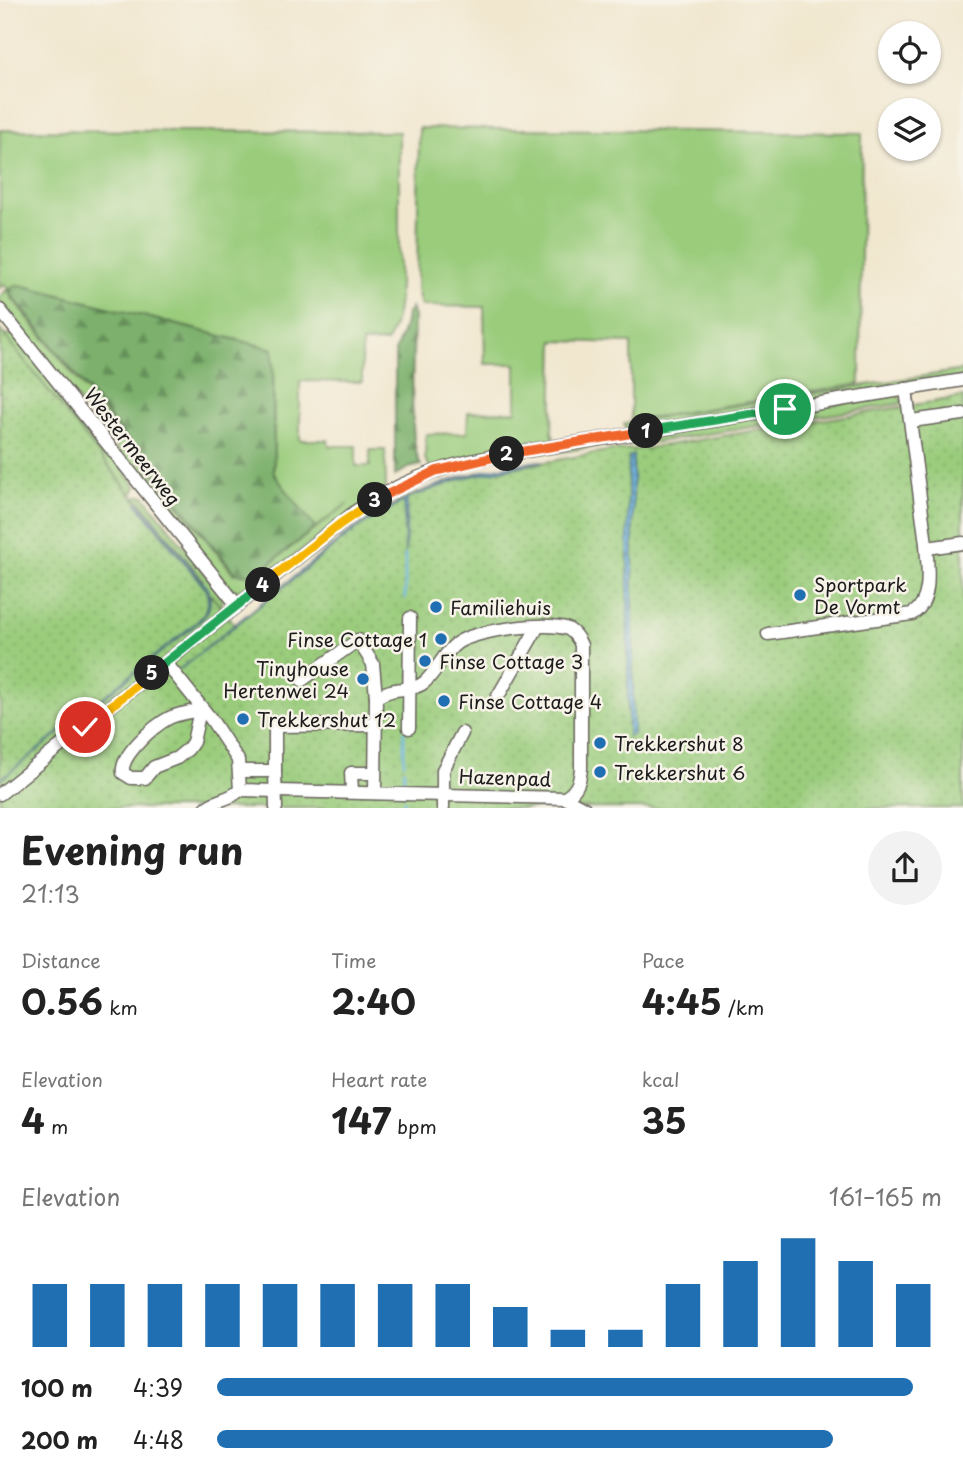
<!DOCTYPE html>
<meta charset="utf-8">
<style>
body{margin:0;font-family:"Playpen Sans",sans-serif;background:#f2f2f2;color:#222;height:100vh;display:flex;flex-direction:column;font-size:26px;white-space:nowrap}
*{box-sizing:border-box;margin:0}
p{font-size:23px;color:#767676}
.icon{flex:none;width:38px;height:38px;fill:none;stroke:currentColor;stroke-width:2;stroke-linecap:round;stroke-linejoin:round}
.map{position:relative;height:808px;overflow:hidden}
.drawer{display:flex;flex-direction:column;background:#fff;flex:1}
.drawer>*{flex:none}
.controls{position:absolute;left:878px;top:21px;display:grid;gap:14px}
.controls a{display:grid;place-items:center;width:63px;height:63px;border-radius:50%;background:#fff;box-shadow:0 2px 5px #0004;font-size:35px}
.pin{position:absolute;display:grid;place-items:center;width:60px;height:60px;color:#fff;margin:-30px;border:4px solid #fff;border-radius:50%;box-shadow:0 2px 7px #0007}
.km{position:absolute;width:35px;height:35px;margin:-18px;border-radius:50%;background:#222;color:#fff;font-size:19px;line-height:35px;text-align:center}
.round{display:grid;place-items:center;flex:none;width:74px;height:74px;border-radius:37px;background:#f2f2f2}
.headline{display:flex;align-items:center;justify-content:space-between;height:119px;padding:0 21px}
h1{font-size:38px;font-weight:700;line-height:52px}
.metrics{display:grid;grid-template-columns:repeat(3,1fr);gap:10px;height:119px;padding:7px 21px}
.metrics div{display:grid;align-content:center}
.metrics b{font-size:35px;font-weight:700}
.metrics small{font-size:19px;font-weight:400}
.metrics p{font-size:19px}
.chart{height:196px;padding:14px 21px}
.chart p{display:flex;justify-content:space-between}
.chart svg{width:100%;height:126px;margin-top:7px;stroke:#1f6fb2;stroke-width:6}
ul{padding:0 21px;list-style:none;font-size:23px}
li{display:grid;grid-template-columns:112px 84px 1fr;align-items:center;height:52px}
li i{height:18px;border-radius:9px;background:#1f6fb2}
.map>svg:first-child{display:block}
.green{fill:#9acc7c;stroke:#5b744c;stroke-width:2;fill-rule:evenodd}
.forest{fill:url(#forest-firs);stroke:#4c6644;stroke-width:2}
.park{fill:url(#park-dots);stroke:#5b744c;stroke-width:2}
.water{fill:url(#water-rules);stroke:#42687e;stroke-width:2}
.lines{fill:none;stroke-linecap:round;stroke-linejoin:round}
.stream{stroke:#69b3e1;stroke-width:2.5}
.minor-casing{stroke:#67635b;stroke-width:15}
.minor{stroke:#fff;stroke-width:12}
.split-1-casing{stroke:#fff;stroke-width:14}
.split-2-casing{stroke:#fff;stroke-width:14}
.split-3-casing{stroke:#fff;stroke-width:14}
.split-4-casing{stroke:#fff;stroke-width:14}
.split-5-casing{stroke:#fff;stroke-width:14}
.split-6-casing{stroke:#fff;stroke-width:14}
.split-1{stroke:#22a559;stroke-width:9}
.split-2{stroke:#f0652b;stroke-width:9}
.split-3{stroke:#f0652b;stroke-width:9}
.split-4{stroke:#f5b400;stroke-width:9}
.split-5{stroke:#22a559;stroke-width:9}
.split-6{stroke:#f5b400;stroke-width:9}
.poi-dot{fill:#1f6fb2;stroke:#f7f3e8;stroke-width:2.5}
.labels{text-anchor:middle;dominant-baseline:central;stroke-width:5;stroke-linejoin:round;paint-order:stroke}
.street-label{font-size:19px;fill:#1c1c1c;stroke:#f7f3e8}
.poi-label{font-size:19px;fill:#1c1c1c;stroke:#f7f3e8;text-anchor:start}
</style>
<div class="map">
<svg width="963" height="808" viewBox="0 0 963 808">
<defs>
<pattern id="forest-firs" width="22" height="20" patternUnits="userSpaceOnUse" patternTransform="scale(1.75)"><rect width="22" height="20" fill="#7bb06c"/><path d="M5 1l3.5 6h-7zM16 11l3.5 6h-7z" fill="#648e58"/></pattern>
<pattern id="park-dots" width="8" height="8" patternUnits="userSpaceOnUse" patternTransform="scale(1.75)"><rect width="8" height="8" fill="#9acc7c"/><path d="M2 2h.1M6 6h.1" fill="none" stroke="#84af6b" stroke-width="1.8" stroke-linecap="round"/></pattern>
<pattern id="water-rules" width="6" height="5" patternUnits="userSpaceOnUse" patternTransform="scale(1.75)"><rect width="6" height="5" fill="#69b3e1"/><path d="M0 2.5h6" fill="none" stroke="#5a99c0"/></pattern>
</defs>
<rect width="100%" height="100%" fill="#f7f3e8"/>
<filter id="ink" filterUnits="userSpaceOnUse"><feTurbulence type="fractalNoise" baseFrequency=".0143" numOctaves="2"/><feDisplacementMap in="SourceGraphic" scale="14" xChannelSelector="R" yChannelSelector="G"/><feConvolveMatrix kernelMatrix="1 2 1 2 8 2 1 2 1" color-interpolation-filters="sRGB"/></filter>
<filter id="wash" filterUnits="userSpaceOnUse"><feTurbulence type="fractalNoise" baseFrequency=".00686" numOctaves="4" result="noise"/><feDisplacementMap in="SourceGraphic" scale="28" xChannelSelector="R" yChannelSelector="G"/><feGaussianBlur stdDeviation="1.57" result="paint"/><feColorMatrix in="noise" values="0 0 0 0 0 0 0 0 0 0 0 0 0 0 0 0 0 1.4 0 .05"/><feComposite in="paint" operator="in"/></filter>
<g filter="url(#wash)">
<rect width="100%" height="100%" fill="#f1e7cf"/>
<!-- green -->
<g class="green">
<polygon points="419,128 862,133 860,384 631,421 631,343 554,341 552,435 554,435 552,443 434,468 430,467 425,459 426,434 467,433 468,412 516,411 516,364 485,364 484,307 421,306 417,289"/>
<path d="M 0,130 L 399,132 L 399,298 C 398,314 395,327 387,342 L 362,343 L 362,382 L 300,381 L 300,440 L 328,440 L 329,446 L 356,446 L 356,466 L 370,466 L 370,450 L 385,450 L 386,487 L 248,590 L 232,590 L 0,304 L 0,296 L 8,289 L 5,285 L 0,288 ZM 15,285 L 24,286 L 273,349 L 274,474 L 315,528 L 347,504 L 259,572 L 234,574 L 11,297 L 9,290 Z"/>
<polygon points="15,334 136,486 132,495 4,335"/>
<polygon points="963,370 963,377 626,430 624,424 630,422"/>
<polygon points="897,394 904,403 644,444 611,444 560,452 560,448"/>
<polygon points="138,496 144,496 216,588 222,600 220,610 0,783 203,580 141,502 134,498"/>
</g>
<!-- forest -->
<g class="forest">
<polygon points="15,285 24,286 273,349 274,474 315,528 260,571 248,575 235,573 12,296 9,290"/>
<path d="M 411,308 L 414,317 C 414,346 407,445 421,465 L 408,468 L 395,476 L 395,352 L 406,322 L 407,313 Z"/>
</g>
<!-- park -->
<polygon class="park" points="0,330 235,625 322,555 369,519 405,498 462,477 613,450 643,449 963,397 963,808 0,808"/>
<!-- water -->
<g class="water">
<polygon points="633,455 633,734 628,737 628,475 629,457"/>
<path d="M 543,461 L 467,477 L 407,498 L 405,555 L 404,501 L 356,529 L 179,670 L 349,532 C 398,498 448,477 506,466 C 518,464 532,461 543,461 Z"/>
<path d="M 139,503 L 208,589 C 212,601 210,611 201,620 L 0,780 L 197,622 C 208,612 211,602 206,589 L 137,504 Z"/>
</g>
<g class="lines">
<!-- stream -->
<g class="stream">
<polyline points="405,555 405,598"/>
<polyline points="404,763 404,731"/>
<polyline points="404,770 404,789"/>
<polyline points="404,808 404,800"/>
</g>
</g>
</g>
<g filter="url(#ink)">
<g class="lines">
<!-- minor casing -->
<g class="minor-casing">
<g id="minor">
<polyline points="0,310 237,605"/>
<polyline points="911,421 963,414"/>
<polyline points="927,548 963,543"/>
<path d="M 768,634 L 912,614 C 934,601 927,565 926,544 L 906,389"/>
<path d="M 166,663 L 211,719 L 238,760 L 240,790 L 565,798 C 577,790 580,782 581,768 L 581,645 C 578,638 575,633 568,629 C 548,621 475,630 457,643 C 442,654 435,676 422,684 C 412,690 402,688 391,691 C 386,692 381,695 376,697 L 375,792"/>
<polyline points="302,680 358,640 373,664 376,697"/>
<polyline points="497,698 537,628"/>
<path d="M 200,710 L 193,742 L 188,749 L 177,758 L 154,767 L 145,778 L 131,778 L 123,773 C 120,755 154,726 169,718 C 179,713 192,713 202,708"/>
<polyline points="409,728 410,618"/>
<polyline points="240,771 275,771 275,726 374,725"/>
<polyline points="275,771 276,808"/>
<polyline points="352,791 351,773 374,773"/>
<path d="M 0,794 L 355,512 C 395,484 442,466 489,457 L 963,380"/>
<polyline points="565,798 584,808"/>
<path d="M 206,808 C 216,799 230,800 240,790"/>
<polyline points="443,808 443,770 462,733"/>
</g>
</g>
<!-- minor -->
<use href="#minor" class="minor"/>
</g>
</g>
<g class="lines" filter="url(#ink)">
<!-- split-1 casing -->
<g class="split-1-casing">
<polyline id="split-1" points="646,431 785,409"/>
</g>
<!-- split-2 casing -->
<g class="split-2-casing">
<polyline id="split-2" points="507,454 646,431"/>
</g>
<!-- split-3 casing -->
<g class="split-3-casing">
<polyline id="split-3" points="375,500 436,471 507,454"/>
</g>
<!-- split-4 casing -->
<g class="split-4-casing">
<polyline id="split-4" points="263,585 340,524 375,500"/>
</g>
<!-- split-5 casing -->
<g class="split-5-casing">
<polyline id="split-5" points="152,673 263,585"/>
</g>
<!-- split-6 casing -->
<g class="split-6-casing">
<polyline id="split-6" points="85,727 152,673"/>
</g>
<!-- split-1 -->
<use href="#split-1" class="split-1"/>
<!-- split-2 -->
<use href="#split-2" class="split-2"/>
<!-- split-3 -->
<use href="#split-3" class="split-3"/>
<!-- split-4 -->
<use href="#split-4" class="split-4"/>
<!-- split-5 -->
<use href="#split-5" class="split-5"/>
<!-- split-6 -->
<use href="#split-6" class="split-6"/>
</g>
<!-- markers -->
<g class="poi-dot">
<circle cx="800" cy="595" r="7"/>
<circle cx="436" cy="607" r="7"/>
<circle cx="441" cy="639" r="7"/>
<circle cx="425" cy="661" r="7"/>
<circle cx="363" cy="679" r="7"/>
<circle cx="444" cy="701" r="7"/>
<circle cx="243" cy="719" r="7"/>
<circle cx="600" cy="743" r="7"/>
<circle cx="600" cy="772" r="7"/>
</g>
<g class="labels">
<!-- street labels -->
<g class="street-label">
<text transform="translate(133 446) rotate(52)">Westermeerweg</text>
<text transform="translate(505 777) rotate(2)">Hazenpad</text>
</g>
<!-- poi labels -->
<g class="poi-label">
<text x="814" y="584">Sportpark<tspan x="814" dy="22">De Vormt</tspan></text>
<text x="450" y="607">Familiehuis</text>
<text x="427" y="639" text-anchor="end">Finse Cottage 1</text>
<text x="439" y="661">Finse Cottage 3</text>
<text x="349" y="668" text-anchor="end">Tinyhouse<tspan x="349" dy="22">Hertenwei 24</tspan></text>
<text x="458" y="701">Finse Cottage 4</text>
<text x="257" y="719">Trekkershut 12</text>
<text x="614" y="743">Trekkershut 8</text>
<text x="614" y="772">Trekkershut 6</text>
</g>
</g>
</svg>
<div class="controls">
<a><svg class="icon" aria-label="locate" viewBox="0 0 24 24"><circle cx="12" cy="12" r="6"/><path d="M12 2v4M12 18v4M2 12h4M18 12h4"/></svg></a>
<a><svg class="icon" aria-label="layers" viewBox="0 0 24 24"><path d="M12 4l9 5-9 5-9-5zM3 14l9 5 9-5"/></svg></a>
</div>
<div class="pin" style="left:785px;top:409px;background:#1e9e55"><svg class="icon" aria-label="arrive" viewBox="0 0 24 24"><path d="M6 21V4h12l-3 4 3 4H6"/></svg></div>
<div class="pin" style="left:85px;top:727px;background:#d93025"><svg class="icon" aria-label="check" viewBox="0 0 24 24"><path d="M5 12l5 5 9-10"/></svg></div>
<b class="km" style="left:646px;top:431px">1</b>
<b class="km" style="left:507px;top:454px">2</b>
<b class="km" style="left:375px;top:500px">3</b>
<b class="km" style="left:263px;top:585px">4</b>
<b class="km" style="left:152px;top:673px">5</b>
</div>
<section class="drawer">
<div class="headline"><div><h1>Evening run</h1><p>21:13</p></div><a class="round"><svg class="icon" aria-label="share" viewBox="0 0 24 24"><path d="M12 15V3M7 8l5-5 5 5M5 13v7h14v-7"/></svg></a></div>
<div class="metrics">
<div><p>Distance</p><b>0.56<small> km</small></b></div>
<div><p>Time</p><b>2:40</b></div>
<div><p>Pace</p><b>4:45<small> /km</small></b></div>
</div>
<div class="metrics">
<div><p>Elevation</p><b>4<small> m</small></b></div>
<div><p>Heart rate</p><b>147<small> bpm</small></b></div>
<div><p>kcal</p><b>35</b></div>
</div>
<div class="chart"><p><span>Elevation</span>161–165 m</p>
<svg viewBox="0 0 160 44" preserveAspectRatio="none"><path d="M5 44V22M15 44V22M25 44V22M35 44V22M45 44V22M55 44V22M65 44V22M75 44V22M85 44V30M95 44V38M105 44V38M115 44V22M125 44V14M135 44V6M145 44V14M155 44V22"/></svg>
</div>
<ul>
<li><b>100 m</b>4:39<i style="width:96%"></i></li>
<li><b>200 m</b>4:48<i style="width:85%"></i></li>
</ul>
</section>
